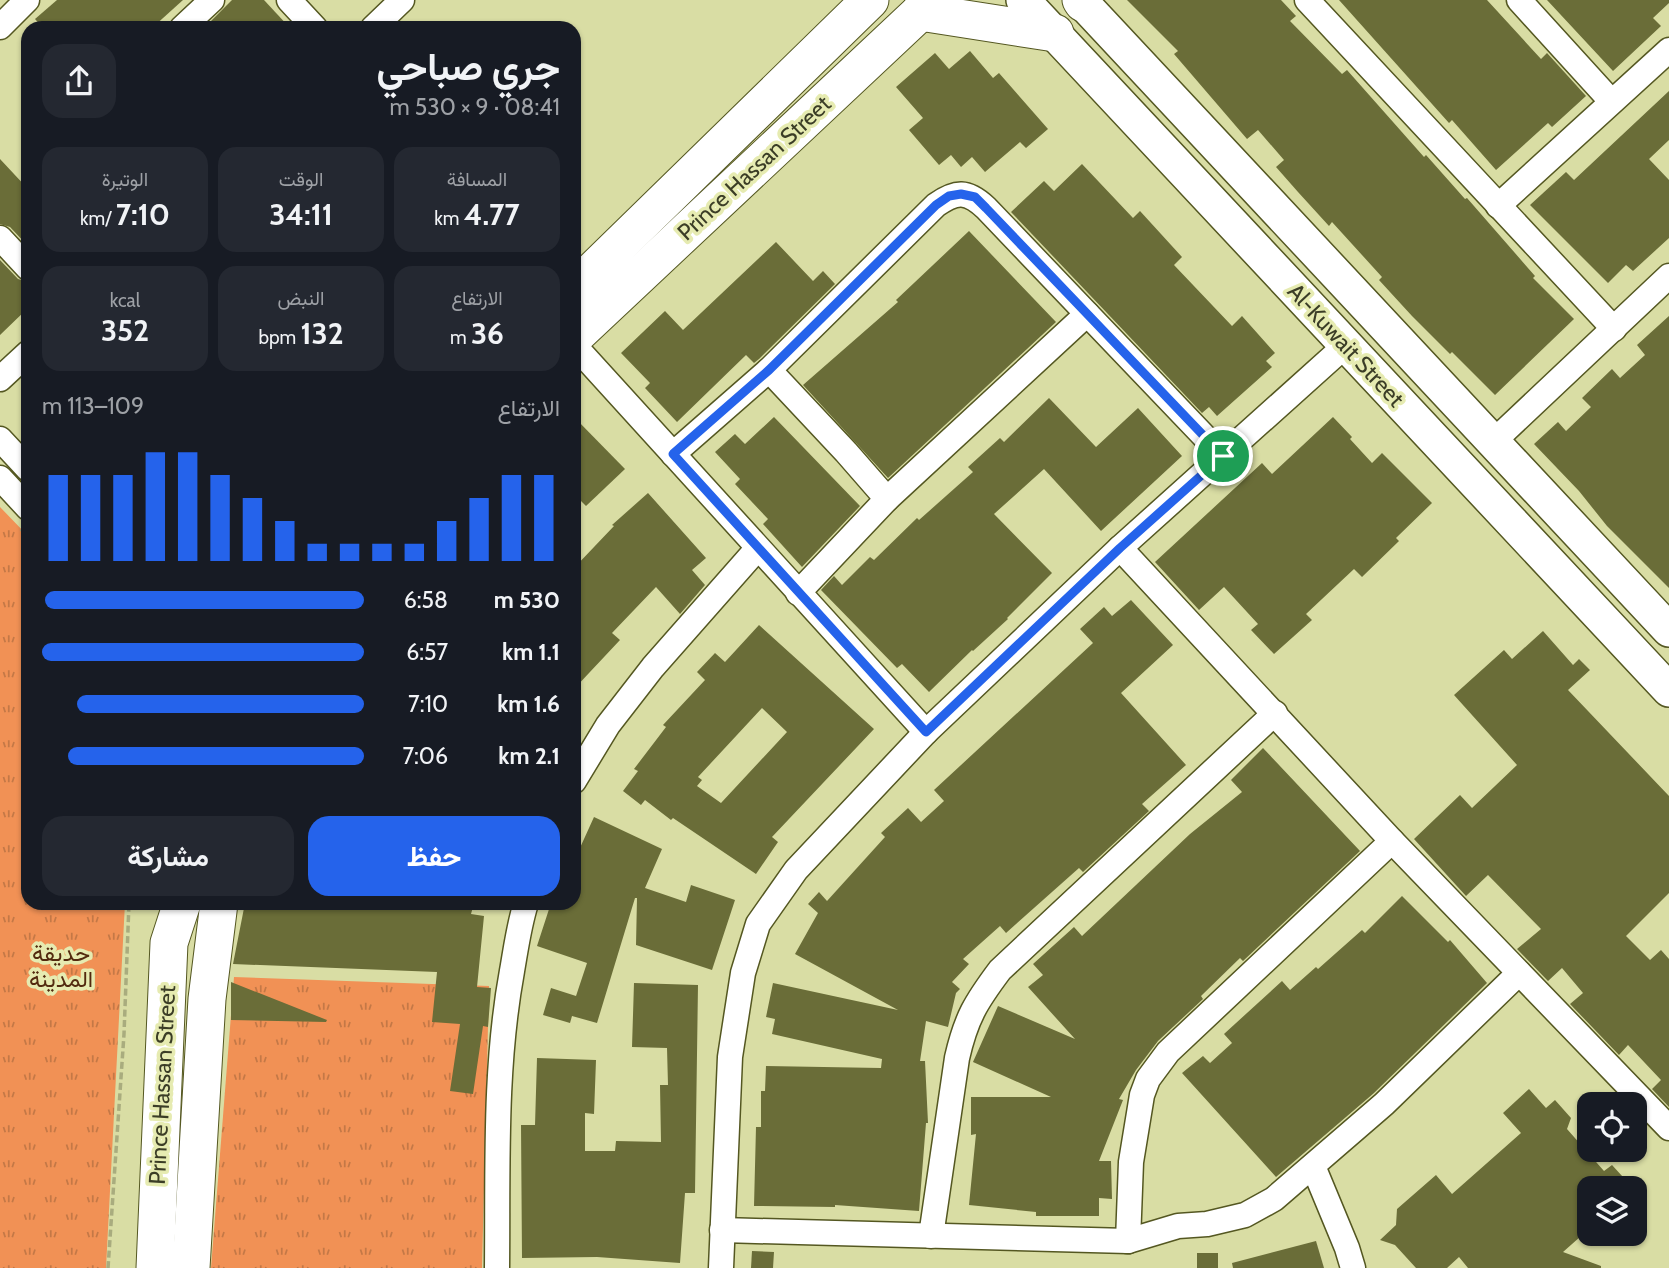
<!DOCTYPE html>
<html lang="ar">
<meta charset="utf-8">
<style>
body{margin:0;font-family:Cabin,Vazirmatn,sans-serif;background:#242831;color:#f1f3f6;direction:rtl;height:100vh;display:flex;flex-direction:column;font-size:26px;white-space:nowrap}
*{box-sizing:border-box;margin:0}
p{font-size:23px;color:#9ea1a6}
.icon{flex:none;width:38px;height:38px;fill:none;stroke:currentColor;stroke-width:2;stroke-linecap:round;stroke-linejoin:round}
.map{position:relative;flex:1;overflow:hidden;direction:ltr}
.side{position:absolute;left:21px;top:21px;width:560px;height:889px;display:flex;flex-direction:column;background:#171b24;border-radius:21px;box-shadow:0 2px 5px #0004;direction:rtl}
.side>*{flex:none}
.controls{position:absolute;left:1577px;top:1092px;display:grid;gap:14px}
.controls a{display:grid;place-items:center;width:70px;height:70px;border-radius:14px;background:#171b24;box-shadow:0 2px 5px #0004;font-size:35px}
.pin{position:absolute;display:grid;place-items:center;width:60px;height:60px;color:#fff;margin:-30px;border:4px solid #fff;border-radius:50%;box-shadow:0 2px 7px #0007}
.round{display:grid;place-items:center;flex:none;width:74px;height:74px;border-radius:21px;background:#242831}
.headline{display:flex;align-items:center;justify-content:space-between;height:119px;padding:0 21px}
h1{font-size:38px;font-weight:700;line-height:52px}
.stats{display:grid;grid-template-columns:repeat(3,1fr);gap:10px;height:119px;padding:7px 21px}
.stats div{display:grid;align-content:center;border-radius:18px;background:#242831;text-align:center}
.stats b{font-size:30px;font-weight:700}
.stats small{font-size:19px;font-weight:400}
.stats p{font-size:19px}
.chart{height:196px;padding:14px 21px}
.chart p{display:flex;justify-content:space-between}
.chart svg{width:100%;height:126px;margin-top:7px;stroke:#2563eb;stroke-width:6}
.primary-button{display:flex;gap:14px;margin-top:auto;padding:14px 21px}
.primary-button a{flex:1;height:80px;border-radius:21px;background:#2563eb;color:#fff;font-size:28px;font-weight:700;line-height:80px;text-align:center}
.primary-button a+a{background:#242831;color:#f1f3f6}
ul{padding:0 21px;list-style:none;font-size:23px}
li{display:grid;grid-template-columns:112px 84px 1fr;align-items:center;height:52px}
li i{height:18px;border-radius:9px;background:#2563eb}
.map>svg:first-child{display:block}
.park{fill:url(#park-tufts)}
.building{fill:#6a6d38;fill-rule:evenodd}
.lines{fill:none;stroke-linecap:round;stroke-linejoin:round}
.street-casing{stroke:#545721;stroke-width:27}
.secondary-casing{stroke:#545721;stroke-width:36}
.primary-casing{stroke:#545721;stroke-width:39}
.path{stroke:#a9ac7e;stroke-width:3.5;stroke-dasharray:7 3.5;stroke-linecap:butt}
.street{stroke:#fff;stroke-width:24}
.secondary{stroke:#fff;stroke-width:33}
.primary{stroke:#fff;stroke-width:37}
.route-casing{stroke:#fff;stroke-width:14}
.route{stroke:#2563eb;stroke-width:9}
.labels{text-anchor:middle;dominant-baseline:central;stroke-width:7;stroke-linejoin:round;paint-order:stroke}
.street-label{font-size:23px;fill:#3b3d26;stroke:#e6ebb1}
.park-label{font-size:23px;fill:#532a0f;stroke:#e6ebb1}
</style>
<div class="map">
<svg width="1669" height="1268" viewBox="0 0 1669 1268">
<defs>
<pattern id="park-tufts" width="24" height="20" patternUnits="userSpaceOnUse" patternTransform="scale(1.75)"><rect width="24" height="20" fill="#f19155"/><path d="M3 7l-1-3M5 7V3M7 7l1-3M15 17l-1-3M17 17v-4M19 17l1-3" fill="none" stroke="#c47846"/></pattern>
</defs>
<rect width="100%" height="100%" fill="#d9dda4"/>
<!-- park -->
<g class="park">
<polygon points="0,507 28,536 28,903 125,903 106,1268 0,1268"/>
<polygon points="234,977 489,986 482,1268 211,1268"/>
</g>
<!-- building -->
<g class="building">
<polygon points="57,0 183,0 152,28 43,28 35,19"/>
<polygon points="232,0 264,0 290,28 204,28"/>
<polygon points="1127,0 1281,0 1296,16 1290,21 1342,74 1347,70 1424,157 1426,155 1465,199 1467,198 1535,276 1533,278 1574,319 1495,395 1452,352 1450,354 1412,316 1379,280 1382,277 1332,222 1329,226 1298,192 1276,167 1284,160 1258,130 1247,139 1174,54 1178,51"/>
<polygon points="1339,0 1487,0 1541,59 1547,53 1586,96 1552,127 1548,123 1496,170 1452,120 1449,123"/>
<polygon points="1547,0 1669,0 1669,3 1653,18 1661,26 1613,71"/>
<polygon points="970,51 993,78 999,73 1048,129 1026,148 1020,142 985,172 972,157 961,167 951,155 939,165 909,130 923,118 896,87 935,53 949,69"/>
<polygon points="1669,91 1669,140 1649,159 1669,180 1669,238 1633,271 1626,265 1608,283 1530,205 1566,172 1574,180"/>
<polygon points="0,159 28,189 28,246 10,227 0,224"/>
<polygon points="1082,164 1133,218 1140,211 1182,257 1174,265 1232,326 1242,316 1275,353 1266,361 1272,367 1217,416 1209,407 1202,413 1011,212 1044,181 1054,191"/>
<polygon points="969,231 1056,322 888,478 803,385 898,302 896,300"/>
<polygon points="776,242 813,281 823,271 835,284 759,359 754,363 746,355 677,422 645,388 650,383 621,353 665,311 683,330"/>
<polygon points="0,260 18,279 28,282 28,308 0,335"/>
<polygon points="1669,316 1669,588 1607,526 1579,491 1534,444 1558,422 1566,431 1591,407 1582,398 1612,369 1620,378 1645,355 1637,345"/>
<polygon points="1049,398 1096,447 1138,408 1182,456 1101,531 1044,469 994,514 1052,573 1007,618 1008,619 973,651 972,650 929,692 902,664 897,668 821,590 834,576 842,585 870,557 874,560 917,518 919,520 973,472 968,467 1000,438 1004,442"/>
<polygon points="574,417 625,469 586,506 574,494"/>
<polygon points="774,417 860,506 802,567 763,524 768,519 735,484 740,479 715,452 735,434 745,444"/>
<polygon points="1333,417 1352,437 1350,439 1372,463 1382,453 1432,503 1396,538 1399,541 1362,577 1354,569 1306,614 1312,620 1274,654 1251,630 1258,624 1224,587 1199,610 1155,562 1262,463 1272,474"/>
<polygon points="648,493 706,558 692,570 705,585 680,614 656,587 612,633 620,640 574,689 574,568 614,526 612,525"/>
<polygon points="1131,600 1173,645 1121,693 1186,765 1142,804 1149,811 1083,872 1079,868 1006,933 1000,926 963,959 969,964 952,982 960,989 956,993 948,1027 926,1021 920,1061 925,1061 928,1123 926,1123 919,1211 835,1205 835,1207 754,1206 756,1127 761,1127 761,1091 765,1091 766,1066 881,1068 882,1059 772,1034 775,1019 766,1017 773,983 898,1010 795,954 818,913 808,904 819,892 827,901 885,837 881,833 908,808 921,822 944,801 934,790 1093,643 1080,629 1104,607 1112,616"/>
<path d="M 759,625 L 874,729 L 772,837 L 778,842 L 756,874 L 673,818 L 671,820 L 645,800 L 641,805 L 623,791 L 638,771 L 634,769 L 666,727 L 663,725 L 705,680 L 697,672 L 715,653 L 725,662 ZM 762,708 L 787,732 L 721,803 L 697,786 L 702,780 L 698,777 Z"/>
<polygon points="1543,631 1573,665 1579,659 1590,670 1568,690 1669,796 1669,893 1626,936 1650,960 1661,950 1669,959 1669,1107 1652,1089 1661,1080 1628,1045 1619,1055 1570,1004 1583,993 1562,968 1548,981 1517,949 1541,929 1488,875 1466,896 1414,839 1460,795 1472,808 1517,765 1454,695 1504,650 1512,659"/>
<polygon points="1263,748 1360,851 1243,961 1240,958 1201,996 1203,999 1158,1041 1136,1070 1119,1099 1123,1100 1099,1161 1111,1161 1112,1199 1099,1198 1099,1216 1036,1216 1036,1212 969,1205 976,1134 971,1135 971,1097 1051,1097 973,1062 998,1006 1075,1039 1028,987 1043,975 1033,964 1074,927 1082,936 1190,834 1242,792 1231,780"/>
<polygon points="594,817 662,849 645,888 686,902 691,885 735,900 712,970 636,945 637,898 635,898 597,1023 572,1016 570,1023 543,1015 551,988 576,996 587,963 537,946 551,903 574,903 574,861"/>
<polygon points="1402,896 1448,942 1450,940 1487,983 1374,1093 1276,1177 1182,1073 1203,1056 1210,1063 1232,1043 1224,1034 1282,981 1290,990 1316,967 1318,969 1362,930 1365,933"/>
<polygon points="245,903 389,903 407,905 407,903 474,903 471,914 484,916 477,987 491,988 488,1027 483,1026 473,1094 450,1091 460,1024 432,1022 437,972 233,964"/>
<polygon points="231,982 327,1020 326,1022 231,1020"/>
<polygon points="634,983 698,985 695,1193 685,1193 680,1263 597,1257 522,1258 521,1125 535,1125 537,1058 596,1060 594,1114 585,1113 585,1151 615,1151 616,1141 661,1142 660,1085 668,1085 667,1048 632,1047"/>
<polygon points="1529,1089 1546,1108 1555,1100 1571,1118 1567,1129 1604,1171 1612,1165 1633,1188 1589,1188 1589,1229 1563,1252 1601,1266 1601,1268 1468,1268 1459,1257 1447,1268 1416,1268 1395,1245 1380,1240 1396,1225 1397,1209 1436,1175 1452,1194 1521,1133 1503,1113"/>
<polygon points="1316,1241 1324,1268 1233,1268 1232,1263"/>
<polygon points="752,1251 774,1252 773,1268 751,1268"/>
<rect x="1197" y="1253" width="21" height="15"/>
</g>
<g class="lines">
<!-- street casing -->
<g class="street-casing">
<g id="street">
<polyline points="289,0 315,28"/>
<polyline points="1307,0 1614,329"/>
<polyline points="1519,0 1611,101"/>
<polyline points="0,27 27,0"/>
<polyline points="182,28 212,0"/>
<polyline points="373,28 402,0"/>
<polyline points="1498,206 1669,50"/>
<polyline points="0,238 28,268"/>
<polyline points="574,345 926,732"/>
<polyline points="769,370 846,452 887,499 1087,314"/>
<polyline points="0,379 28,353"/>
<polyline points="0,439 28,469"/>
<polyline points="1493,442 1669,276"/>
<path d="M 673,454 L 769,370 L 936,205 C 956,191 967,190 986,208 L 1223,456"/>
<polyline points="0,478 28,508"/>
<polyline points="1120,548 1392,841 1669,1128"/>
<polyline points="798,593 887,499"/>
<polyline points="574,781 608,725 653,667 757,549"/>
<polyline points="1313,1166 1347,1248 1353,1268"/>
<polyline points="722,1230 1128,1241 1178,1226 1207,1224 1245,1215 1274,1199 1384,1104 1519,973"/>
<path d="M 931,1236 L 957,1058 C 966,1018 976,1002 1000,970 L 1275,713"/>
<polyline points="1128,1241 1131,1162 1142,1095 1148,1079 1168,1052 1392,841"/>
<path d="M 497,1268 C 498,1169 494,1069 512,971 C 516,948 519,925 526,903"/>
<polyline points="721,1268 730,1057 743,973 758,924 796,870 926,732 1120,548 1346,345"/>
</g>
</g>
<!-- secondary casing -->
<g class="secondary-casing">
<g id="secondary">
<polyline points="1023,0 1669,690"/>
<polyline points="1080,0 1669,630"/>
</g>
</g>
<!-- primary casing -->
<g class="primary-casing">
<g id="primary">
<polyline points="1081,0 1083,3"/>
<polyline points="920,12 1055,33"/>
<polyline points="574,289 870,0"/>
<polyline points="574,337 933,0"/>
<polyline points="155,1268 169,943 182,903"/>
<polyline points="191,1268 207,999 219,903"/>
</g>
</g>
<!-- path -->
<g class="path">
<polyline points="21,529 28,536"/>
<polyline points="108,1268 124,1034 129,903"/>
</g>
<!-- street -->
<use href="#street" class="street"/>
<!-- secondary -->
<use href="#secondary" class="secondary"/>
<!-- primary -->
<use href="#primary" class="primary"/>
</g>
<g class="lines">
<!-- route casing -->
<g class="route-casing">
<polygon id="route" points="961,194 975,197 986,208 1223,456 1120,548 926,732 673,454 769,370 936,205 949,196"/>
</g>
<!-- route -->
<use href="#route" class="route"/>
</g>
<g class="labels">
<!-- street labels -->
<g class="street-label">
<text transform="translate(754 168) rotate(-43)">Prince Hassan Street</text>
<text transform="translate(1346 345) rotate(47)">Al-Kuwait Street</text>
<text transform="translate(162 1085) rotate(-87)">Prince Hassan Street</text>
</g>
<!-- park labels -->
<g class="park-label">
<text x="61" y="953">حديقة<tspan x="61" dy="26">المدينة</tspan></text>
</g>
</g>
</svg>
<div class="controls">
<a><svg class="icon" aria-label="locate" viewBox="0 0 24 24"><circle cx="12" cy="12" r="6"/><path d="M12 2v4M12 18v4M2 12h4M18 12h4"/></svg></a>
<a><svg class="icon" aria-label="layers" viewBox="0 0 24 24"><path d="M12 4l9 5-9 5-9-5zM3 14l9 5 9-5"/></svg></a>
</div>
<div class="pin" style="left:1223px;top:456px;background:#1e9e55"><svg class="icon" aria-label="arrive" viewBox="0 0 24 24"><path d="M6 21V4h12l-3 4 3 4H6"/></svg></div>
<section class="side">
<div class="headline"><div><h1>جري صباحي</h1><p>08:41 · 9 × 530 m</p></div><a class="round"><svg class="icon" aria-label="share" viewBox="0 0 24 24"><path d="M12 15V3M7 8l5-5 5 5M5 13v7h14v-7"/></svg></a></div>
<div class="stats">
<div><p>المسافة</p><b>4.77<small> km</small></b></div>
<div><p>الوقت</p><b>34:11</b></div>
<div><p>الوتيرة</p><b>7:10<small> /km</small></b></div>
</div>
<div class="stats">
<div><p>الارتفاع</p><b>36<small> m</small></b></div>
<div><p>النبض</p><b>132<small> bpm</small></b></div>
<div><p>kcal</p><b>352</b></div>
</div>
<div class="chart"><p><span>الارتفاع</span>109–113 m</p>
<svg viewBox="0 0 160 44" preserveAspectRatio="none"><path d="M5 44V14M15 44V14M25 44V14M35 44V6M45 44V6M55 44V14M65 44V22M75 44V30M85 44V38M95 44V38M105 44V38M115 44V38M125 44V30M135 44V22M145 44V14M155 44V14"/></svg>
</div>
<ul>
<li><b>530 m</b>6:58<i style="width:99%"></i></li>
<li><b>1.1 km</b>6:57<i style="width:100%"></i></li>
<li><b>1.6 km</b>7:10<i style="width:89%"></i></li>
<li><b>2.1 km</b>7:06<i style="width:92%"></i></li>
</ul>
<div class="primary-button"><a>حفظ</a><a>مشاركة</a></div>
</section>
</div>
